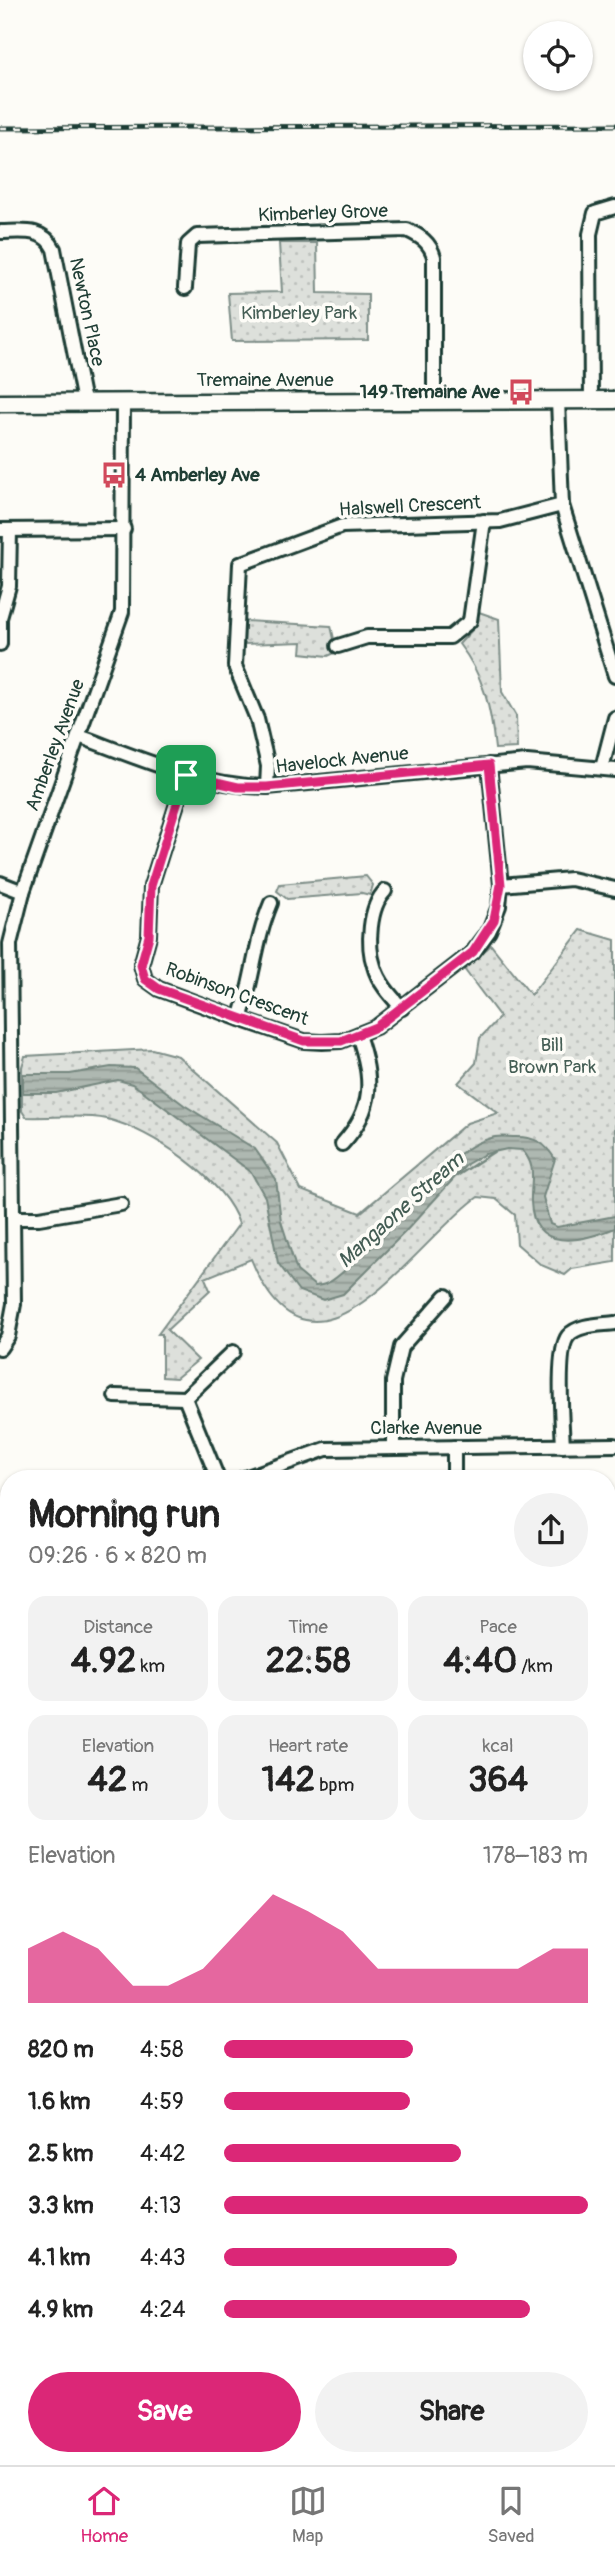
<!DOCTYPE html>
<meta charset="utf-8">
<style>
body{margin:0;font-family:Pangolin,sans-serif;background:#f2f2f2;color:#222;height:100vh;display:flex;flex-direction:column;font-size:26px;white-space:nowrap}
*{box-sizing:border-box;margin:0}
p{font-size:23px;color:#767676}
.icon{flex:none;width:38px;height:38px;fill:none;stroke:currentColor;stroke-width:2;stroke-linecap:round;stroke-linejoin:round}
.map{position:relative;flex:1;overflow:hidden}
.drawer{position:absolute;left:0px;top:1470px;width:616px;height:996px;display:flex;flex-direction:column;background:#fff;border-radius:28px 28px 0 0;box-shadow:0 2px 5px #0004}
.drawer>*{flex:none}
.buttons{position:absolute;left:523px;top:21px;display:grid;gap:14px}
.buttons a{display:grid;place-items:center;width:70px;height:70px;border-radius:50%;background:#fff;box-shadow:0 2px 5px #0004;font-size:35px}
.pin{position:absolute;display:grid;place-items:center;width:60px;height:60px;color:#fff;margin:-30px;border-radius:14px;box-shadow:0 4px 10px #0006}
.round{display:grid;place-items:center;flex:none;width:74px;height:74px;border-radius:37px;background:#f2f2f2}
.headline{display:flex;align-items:center;justify-content:space-between;height:119px;padding:0 28px}
h1{font-size:38px;font-weight:700;line-height:52px}
.metrics{display:grid;grid-template-columns:repeat(3,1fr);gap:10px;height:119px;padding:7px 28px}
.metrics div{display:grid;align-content:center;border-radius:18px;background:#f2f2f2;text-align:center}
.metrics b{font-size:35px;font-weight:700}
.metrics small{font-size:19px;font-weight:400}
.metrics p{font-size:19px}
.chart{height:196px;padding:14px 28px}
.chart p{display:flex;justify-content:space-between}
.chart svg{width:100%;height:126px;margin-top:7px;fill:#db2777;opacity:.7}
.primary-button{display:flex;gap:14px;margin-top:auto;padding:14px 28px}
.primary-button a{flex:1;height:80px;border-radius:42px;background:#db2777;color:#fff;font-size:28px;font-weight:700;line-height:80px;text-align:center}
.primary-button a+a{background:#f2f2f2;color:#222}
ul{padding:0 28px;list-style:none;font-size:23px}
li{display:grid;grid-template-columns:112px 84px 1fr;align-items:center;height:52px}
li i{height:18px;border-radius:9px;background:#db2777}
.dock{display:flex;justify-content:space-around;align-items:center;height:98px;border-top:2px solid #e0e0e0;background:#fff;font-size:19px;color:#767676}
.dock a{display:grid;justify-items:center;gap:4px}
.dock .selected{color:#db2777}
.map>svg:first-child{display:block}
.park{fill:url(#park-dots);stroke:#7e8e88;stroke-width:2}
.water{fill:url(#water-rules);stroke:#75877f;stroke-width:2}
.lines{fill:none;stroke-linecap:round;stroke-linejoin:round}
.stream{stroke:#75877f;stroke-width:2.5}
.minor-casing{stroke:#1f3d34;stroke-width:18}
.major-casing{stroke:#1f3d34;stroke-width:21}
.minor{stroke:#fdfcf7;stroke-width:12}
.major{stroke:#fdfcf7;stroke-width:16}
.rail-casing{stroke:#1f3d34;stroke-width:5}
.rail{stroke:#fdfcf7;stroke-width:2.5;stroke-dasharray:8;stroke-linecap:butt}
.route-casing{stroke:#fff;stroke-width:14}
.route{stroke:#db2777;stroke-width:9}
.labels{text-anchor:middle;dominant-baseline:central;stroke-width:7;stroke-linejoin:round;paint-order:stroke}
.street-label{font-size:19px;fill:#1f3d34;stroke:#fdfcf7}
.park-label{font-size:19px;fill:#455e55;stroke:#fdfcf7}
.poi-label{font-size:19px;font-weight:bold;fill:#1f3d34;stroke:#fdfcf7;text-anchor:end}
.water-label{font-size:21px;font-style:italic;fill:#435c53;stroke:#fdfcf7}
</style>
<div class="map">
<svg width="615" height="2465" viewBox="0 0 615 2465">
<defs>
<pattern id="park-dots" width="8" height="8" patternUnits="userSpaceOnUse" patternTransform="scale(1.75)"><rect width="8" height="8" fill="#dde0db"/><path d="M2 2h.1M6 6h.1" fill="none" stroke="#bdc1bd" stroke-width="1.8" stroke-linecap="round"/></pattern>
<pattern id="water-rules" width="6" height="5" patternUnits="userSpaceOnUse" patternTransform="scale(1.75)"><rect width="6" height="5" fill="#aeb8b1"/><path d="M0 2.5h6" fill="none" stroke="#8d9791"/></pattern>
</defs>
<rect width="100%" height="100%" fill="#fdfcf7"/>
<filter id="ink" filterUnits="userSpaceOnUse"><feTurbulence type="fractalNoise" baseFrequency=".0143" numOctaves="2"/><feDisplacementMap in="SourceGraphic" scale="14" xChannelSelector="R" yChannelSelector="G"/><feConvolveMatrix kernelMatrix="1 2 1 2 8 2 1 2 1" color-interpolation-filters="sRGB"/></filter>
<g filter="url(#ink)">
<!-- park -->
<g class="park">
<polygon points="279,243 317,243 318,293 368,294 368,340 232,341 228,293 282,292"/>
<path d="M 476,611 L 499,619 L 502,692 L 516,716 L 517,748 L 495,749 C 491,708 484,676 459,644 L 475,627 Z"/>
<polygon points="245,621 331,626 337,652 328,656 301,653 302,642 244,644"/>
<polygon points="366,876 373,885 370,895 362,893 287,899 277,891 280,884"/>
<path d="M 581,930 L 615,940 L 615,1262 L 572,1269 L 565,1275 L 541,1265 L 517,1244 L 515,1215 L 496,1199 L 478,1197 C 412,1244 312,1410 251,1259 L 205,1278 L 210,1290 L 167,1330 L 198,1360 L 176,1378 L 162,1377 L 162,1334 L 158,1334 L 239,1224 C 225,1180 152,1130 107,1119 C 83,1114 52,1118 26,1117 L 22,1111 L 22,1067 L 25,1056 L 152,1049 L 178,1056 L 277,1143 L 301,1190 L 360,1213 L 467,1123 L 498,1113 L 458,1083 L 476,1063 L 480,1038 L 500,1017 L 464,969 L 491,945 L 531,995 Z"/>
<rect x="0" y="1526" width="9" height="72"/>
<polygon points="304,2457 355,2457 362,2465 265,2465"/>
</g>
<!-- water -->
<path class="water" d="M 111,1067 L 135,1068 L 184,1105 L 255,1149 L 276,1179 L 281,1221 L 297,1271 L 315,1286 C 331,1285 339,1275 351,1265 C 369,1250 387,1234 402,1216 C 425,1189 456,1145 495,1137 C 501,1136 509,1137 516,1137 C 536,1137 545,1143 555,1159 L 543,1197 L 550,1224 L 557,1227 L 615,1216 L 615,1228 C 581,1242 533,1253 531,1202 C 530,1181 538,1167 522,1150 L 507,1149 L 485,1154 L 467,1164 L 405,1232 L 343,1294 L 323,1300 L 299,1291 L 278,1263 L 265,1197 L 251,1172 L 144,1092 L 132,1084 L 118,1080 L 56,1093 L 23,1093 L 23,1074 L 70,1074 Z"/>
<g class="lines">
<!-- stream -->
<polyline class="stream" points="457,1176 495,1151"/>
<!-- minor casing -->
<g class="minor-casing">
<g id="minor">
<path d="M 0,232 C 22,232 43,227 54,249 L 84,402"/>
<path d="M 185,288 L 188,244 L 197,236 L 407,230 C 420,236 430,242 434,257 L 434,400"/>
<polyline points="558,400 562,505 615,676"/>
<polyline points="591,400 590,234 595,213 615,207"/>
<polyline points="0,530 124,529"/>
<polyline points="0,618 9,586 10,530"/>
<polyline points="0,621 0,644"/>
<polyline points="338,646 367,637 450,637 470,621 484,521"/>
<path d="M 79,736 C 141,759 201,786 267,787 L 527,762 L 615,770"/>
<polyline points="602,768 615,718"/>
<polyline points="186,775 151,886 149,936 141,965 145,979 159,989 240,1019 304,1041 322,1042 341,1041 376,1027 473,952 489,931 499,906 501,885 489,765"/>
<polyline points="267,787 268,766 257,719 235,666 240,564 342,526 500,521 562,505"/>
<polyline points="0,883 23,892"/>
<polyline points="501,885 571,879 615,889"/>
<path d="M 385,891 C 369,907 367,946 374,966 C 378,982 391,996 402,1008"/>
<path d="M 240,1019 C 253,980 255,941 271,903"/>
<path d="M 342,1144 C 375,1108 373,1078 358,1035"/>
<polyline points="14,1218 39,1218 121,1204"/>
<polyline points="0,1348 8,1336 14,1304 10,944 23,892 122,612 123,402"/>
<polyline points="115,1396 185,1398 233,1352"/>
<polyline points="185,1398 218,1479"/>
<path d="M 563,1446 C 562,1424 556,1351 568,1336 C 578,1324 601,1325 615,1323"/>
<polyline points="393,1447 393,1381 401,1347 446,1296"/>
<polyline points="242,1479 326,1449 615,1445"/>
<polyline points="454,1479 454,1447"/>
<polyline points="0,1516 9,1517"/>
<polyline points="0,1622 9,1628"/>
<polyline points="0,1693 9,1703"/>
<polyline points="1,1784 9,1817"/>
<polyline points="9,1823 2,1835 9,1837"/>
<polyline points="0,2036 9,2034"/>
<polyline points="607,2060 615,2060"/>
<polyline points="607,2256 615,2256"/>
<polyline points="0,2312 9,2309"/>
<polyline points="542,2457 547,2465"/>
</g>
</g>
<!-- major casing -->
<g class="major-casing">
<polyline id="major" points="0,403 615,400"/>
</g>
<!-- minor -->
<use href="#minor" class="minor"/>
<!-- major -->
<use href="#major" class="major"/>
<!-- rail casing -->
<g class="rail-casing">
<polyline id="rail" points="0,128 615,125"/>
</g>
<!-- rail -->
<use href="#rail" class="rail"/>
</g>
</g>
<g class="lines" filter="url(#ink)">
<!-- route casing -->
<g class="route-casing">
<polygon id="route" points="489,765 501,885 494,920 473,952 376,1027 341,1041 304,1041 159,989 145,979 141,965 149,936 151,886 186,775 238,787 267,787"/>
</g>
<!-- route -->
<use href="#route" class="route"/>
</g>
<!-- icons -->
<defs>
<g id="bus-bare" transform="scale(2.1)"><path d="M-5-6H5V4H4V6H2V4H-2V6H-4V4H-5ZM-3.5-4V0h7V-4ZM-3.5 1.2v1.5H-2V1.2ZM2 1.2v1.5H3.5V1.2Z" fill="#d1495b" stroke="#fdfcf7" stroke-width="2.5" paint-order="stroke"/></g>
</defs>
<g fill-rule="evenodd">
<use href="#bus-bare" x="521" y="392"/>
<use href="#bus-bare" x="114" y="475"/>
</g>
<g class="labels">
<!-- street labels -->
<g class="street-label">
<text transform="translate(323 213) rotate(-2)">Kimberley Grove</text>
<text transform="translate(87 312) rotate(78)">Newton Place</text>
<text x="265" y="380">Tremaine Avenue</text>
<text transform="translate(410 506) rotate(-3)">Halswell Crescent</text>
<text transform="translate(55 745) rotate(-70)">Amberley Avenue</text>
<text transform="translate(342 760) rotate(-6)">Havelock Avenue</text>
<text transform="translate(237 994) rotate(20)">Robinson Crescent</text>
<text x="426" y="1428">Clarke Avenue</text>
</g>
<!-- park labels -->
<g class="park-label">
<text x="299" y="313">Kimberley Park</text>
<text x="552" y="1045">Bill<tspan x="552" dy="22">Brown Park</tspan></text>
</g>
<!-- poi labels -->
<g class="poi-label">
<text x="500" y="392">149 Tremaine Ave</text>
<text x="135" y="475" text-anchor="start">4 Amberley Ave</text>
</g>
<!-- water labels -->
<g class="water-label">
<text transform="translate(401 1210) rotate(-42)">Mangaone Stream</text>
</g>
</g>
</svg>
<div class="buttons">
<a><svg class="icon" aria-label="locate" viewBox="0 0 24 24"><circle cx="12" cy="12" r="6"/><path d="M12 2v4M12 18v4M2 12h4M18 12h4"/></svg></a>
</div>
<div class="pin" style="left:186px;top:775px;background:#1e9e55"><svg class="icon" aria-label="arrive" viewBox="0 0 24 24"><path d="M6 21V4h12l-3 4 3 4H6"/></svg></div>
<section class="drawer">
<div class="headline"><div><h1>Morning run</h1><p>09:26 · 6 × 820 m</p></div><a class="round"><svg class="icon" aria-label="share" viewBox="0 0 24 24"><path d="M12 15V3M7 8l5-5 5 5M5 13v7h14v-7"/></svg></a></div>
<div class="metrics">
<div><p>Distance</p><b>4.92<small> km</small></b></div>
<div><p>Time</p><b>22:58</b></div>
<div><p>Pace</p><b>4:40<small> /km</small></b></div>
</div>
<div class="metrics">
<div><p>Elevation</p><b>42<small> m</small></b></div>
<div><p>Heart rate</p><b>142<small> bpm</small></b></div>
<div><p>kcal</p><b>364</b></div>
</div>
<div class="chart"><p><span>Elevation</span>178–183 m</p>
<svg viewBox="0 0 160 44" preserveAspectRatio="none"><path d="M0 44V25L10 19L20 25L30 38L40 38L50 32L60 19L70 6L80 12L90 19L100 32L110 32L120 32L130 32L140 32L150 25L160 25V44z"/></svg>
</div>
<ul>
<li><b>820 m</b>4:58<i style="width:52%"></i></li>
<li><b>1.6 km</b>4:59<i style="width:51%"></i></li>
<li><b>2.5 km</b>4:42<i style="width:65%"></i></li>
<li><b>3.3 km</b>4:13<i style="width:100%"></i></li>
<li><b>4.1 km</b>4:43<i style="width:64%"></i></li>
<li><b>4.9 km</b>4:24<i style="width:84%"></i></li>
</ul>
<div class="primary-button"><a>Save</a><a>Share</a></div>
</section>
</div>
<nav class="dock">
<a class="selected"><svg class="icon" aria-label="home" viewBox="0 0 24 24"><path d="M3 11l9-7 9 7M6 9v11h12V9"/></svg>Home</a>
<a><svg class="icon" aria-label="map" viewBox="0 0 24 24"><path d="M3 6l6-2 6 2 6-2v14l-6 2-6-2-6 2zM9 4v14M15 6v14"/></svg>Map</a>
<a><svg class="icon" aria-label="saved" viewBox="0 0 24 24"><path d="M7 4h10v16l-5-4-5 4z"/></svg>Saved</a>
</nav>
